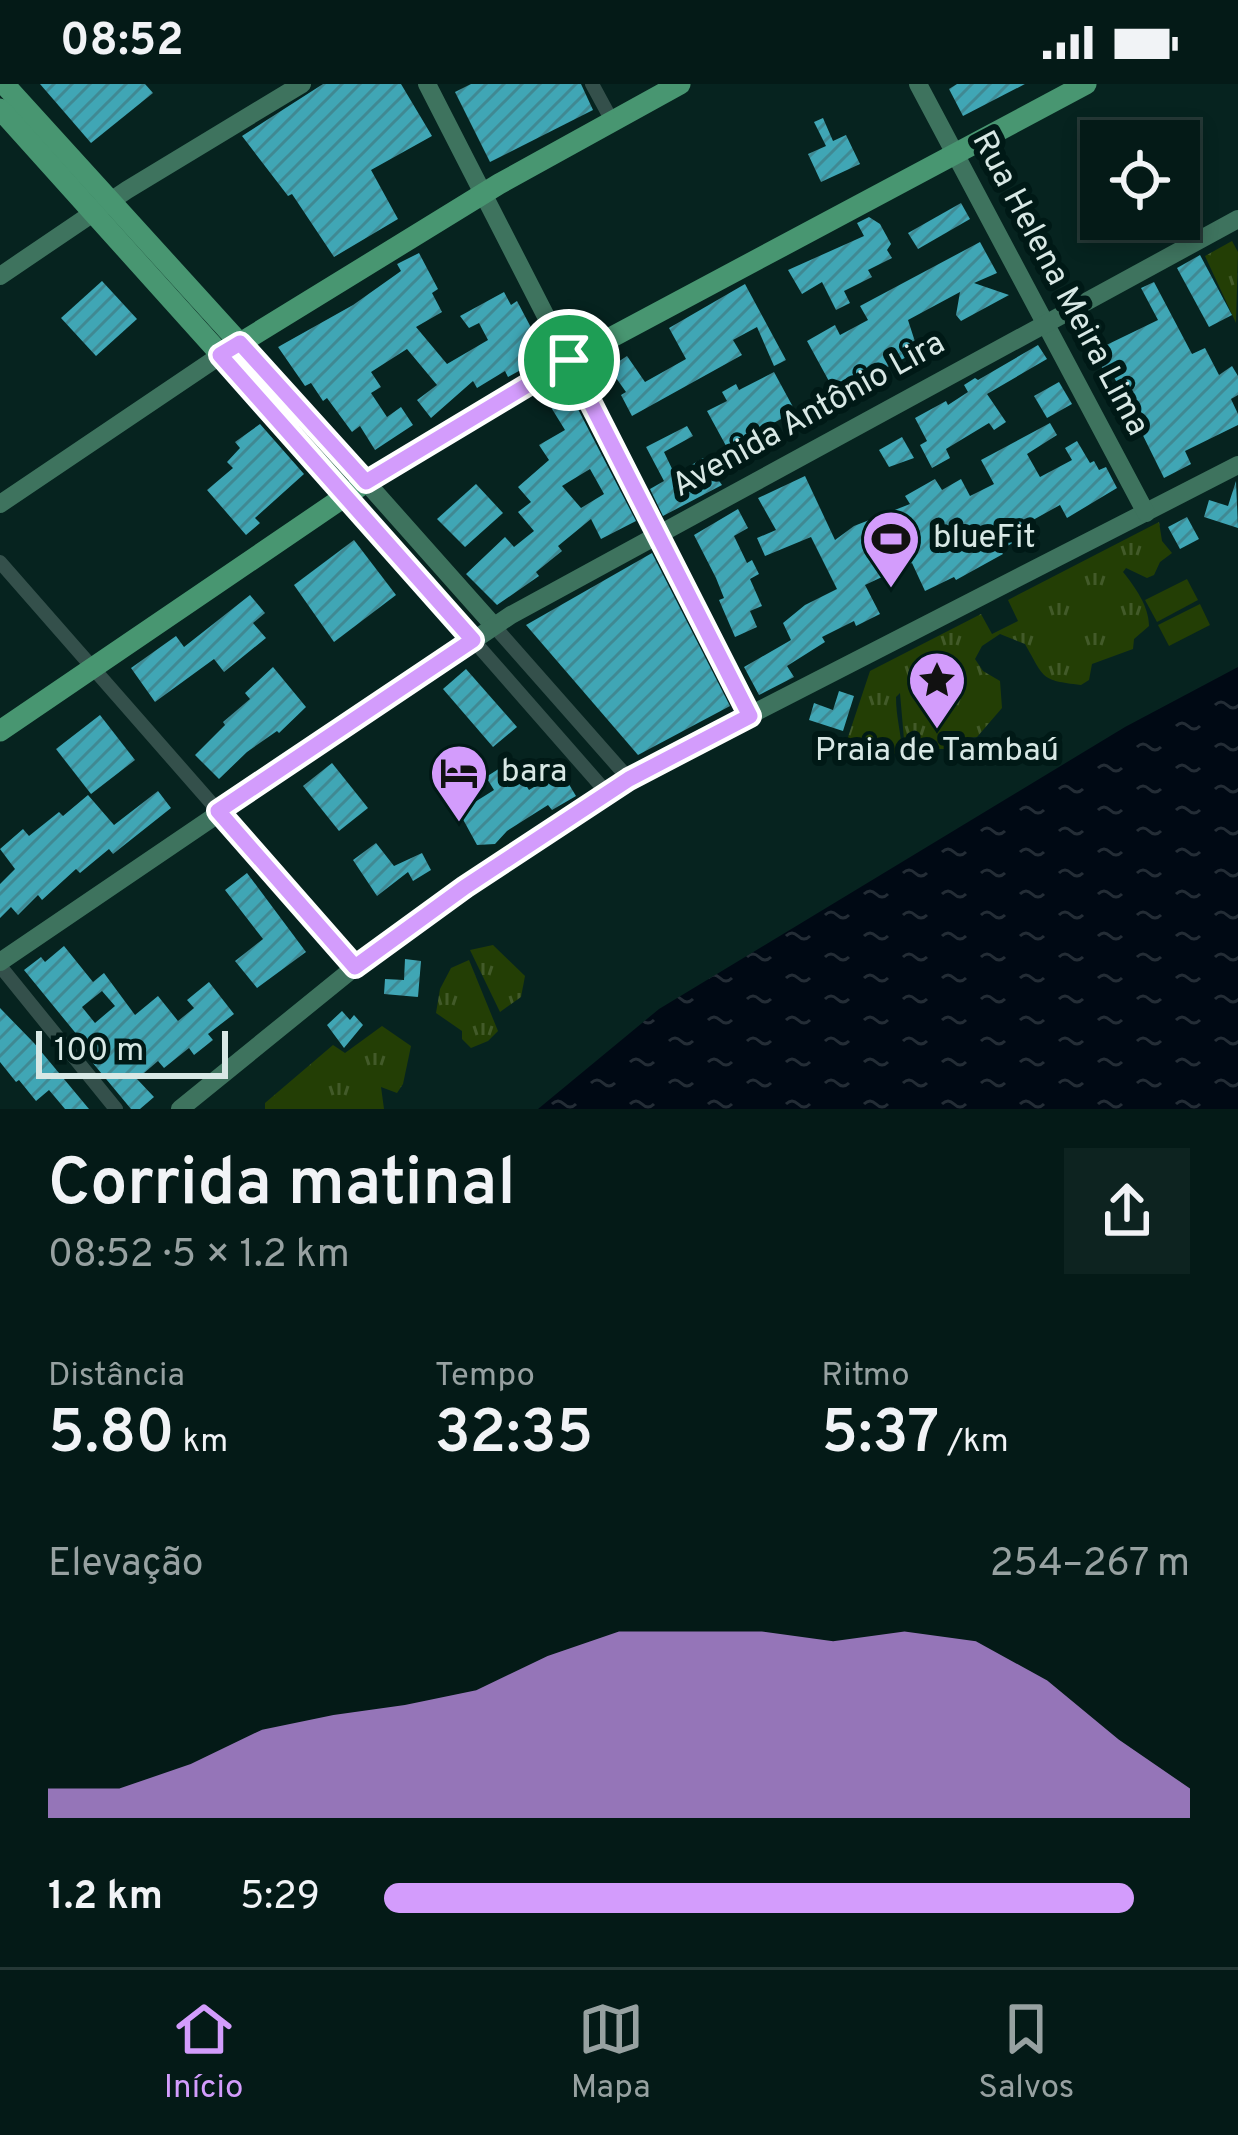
<!DOCTYPE html>
<html lang="pt">
<meta charset="utf-8">
<style>
body{margin:0;font-family:Overpass,sans-serif;background:#0d2320;color:#f1f3f6;height:100vh;display:flex;flex-direction:column;font-size:45px;white-space:nowrap}
*{box-sizing:border-box;margin:0}
p{font-size:39px;color:#97a1a1}
.icon{flex:none;width:66px;height:66px;fill:none;stroke:currentColor;stroke-width:2;stroke-linecap:round;stroke-linejoin:round}
.map{position:relative;height:1025px;overflow:hidden}
.panel{display:flex;flex-direction:column;background:#041a17;flex:1}
.panel>*{flex:none}
.buttons{position:absolute;left:1080px;top:36px;display:grid;gap:24px}
.buttons a{display:grid;place-items:center;width:120px;height:120px;border-radius:0px;background:#041a17;box-shadow:0 6px 18px #0003,0 0 0 3px #253836;font-size:60px}
.scale{position:absolute;left:36px;bottom:30px;width:192px;box-sizing:border-box;padding-left:12px;border:6px solid #d8e8e5;border-top:0;font-size:33px;line-height:42px;white-space:nowrap;color:#d8e8e5;-webkit-text-stroke:9px #001916;paint-order:stroke}
.pin{position:absolute;display:grid;place-items:center;width:102px;height:102px;color:#fff;margin:-51px;border:6px solid #fff;border-radius:50%;box-shadow:0 3px 12px #0007}
.round{display:grid;place-items:center;flex:none;width:126px;height:126px;border-radius:0px;background:#0d2320}
.head{display:flex;align-items:center;justify-content:space-between;height:204px;padding:0 48px}
h1{font-size:66px;font-weight:600;line-height:90px}
.figures{display:grid;grid-template-columns:repeat(3,1fr);gap:18px;height:204px;padding:12px 48px}
.figures div{display:grid;align-content:center}
.figures b{font-size:60px;font-weight:600}
.figures small{font-size:33px;font-weight:400}
.figures p{font-size:33px}
.chart{height:336px;padding:24px 48px}
.chart p{display:flex;justify-content:space-between}
.chart svg{width:100%;height:216px;margin-top:12px;fill:#d39cfc;opacity:.7}
ul{padding:0 48px;list-style:none;font-size:39px}
li{display:grid;grid-template-columns:192px 144px 1fr;align-items:center;height:90px}
li i{height:30px;border-radius:15px;background:#d39cfc}
.status{display:flex;justify-content:space-between;align-items:center;height:84px;padding:0 60px;background:#041a17;direction:ltr}
.status svg{height:33px;fill:currentColor}
.dock{display:flex;justify-content:space-around;align-items:center;height:168px;border-top:3px solid #253836;background:#041a17;font-size:33px;color:#97a1a1}
.dock a{display:grid;justify-items:center;gap:6px}
.dock .on{color:#d39cfc}
.map>svg:first-child{display:block}
.grass{fill:url(#grass-tufts)}
.pitch{fill:#233e05}
.water{fill:url(#water-ripples)}
.building{fill:url(#building-hatch);fill-rule:evenodd}
.lines{fill:none;stroke-linecap:round;stroke-linejoin:round}
.street{stroke:#34504b;stroke-width:14}
.secondary{stroke:#3e735e;stroke-width:18}
.primary{stroke:#489671;stroke-width:21}
.route-casing{stroke:#fff;stroke-width:24}
.route{stroke:#d39cfc;stroke-width:15}
.labels{text-anchor:middle;dominant-baseline:central;stroke-width:12;stroke-linejoin:round;paint-order:stroke}
.street-label{font-size:33px;fill:#d8e8e5;stroke:#001916}
.poi-label{font-size:33px;fill:#d8e8e5;stroke:#001916;text-anchor:start}
</style>
<div class="status"><b>08:52</b><svg viewBox="0 0 49 12"><path d="M0 12V9h3v3zM5 12V6h3v6zM10 12V3h3v9zM15 12V0h3v12zM26 1h20v11H26zM47 4h2v5h-2z"/></svg></div>
<div class="map">
<svg width="1238" height="1025" viewBox="0 0 1238 1025">
<defs>
<pattern id="grass-tufts" width="24" height="20" patternUnits="userSpaceOnUse" patternTransform="scale(3)"><rect width="24" height="20" fill="#233e05"/><path d="M3 7l-1-3M5 7V3M7 7l1-3M15 17l-1-3M17 17v-4M19 17l1-3" fill="none" stroke="#425a29"/></pattern>
<pattern id="water-ripples" width="26" height="14" patternUnits="userSpaceOnUse" patternTransform="scale(3)"><rect width="26" height="14" fill="#000914"/><path d="M2 4q2-2 4 0t4 0M15 11q2-2 4 0t4 0" fill="none" stroke="#242d36"/></pattern>
<pattern id="building-hatch" width="6" height="6" patternUnits="userSpaceOnUse" patternTransform="scale(3)"><rect width="6" height="6" fill="#40a6b5"/><path d="M-1 1l2-2M0 6l6-6M5 7l2-2" fill="none" stroke="#408993"/></pattern>
</defs>
<rect width="100%" height="100%" fill="#06231f"/>
<!-- grass -->
<g class="grass">
<polygon points="1232,157 1238,168 1236,239 1205,172"/>
<path d="M 1159,438 L 1162,457 L 1172,469 L 1160,478 L 1154,491 L 1147,494 L 1126,484 L 1123,488 C 1135,503 1149,522 1149,542 L 1134,555 L 1133,565 L 1092,580 L 1089,596 L 1081,601 C 1040,596 1045,595 1025,560 L 1000,550 L 982,562 L 975,575 L 983,587 L 1000,597 L 1002,624 L 977,653 L 962,654 L 948,665 L 933,665 L 921,677 L 913,668 L 915,660 L 909,668 L 905,667 L 900,609 L 896,613 C 896,633 901,648 902,668 L 880,673 L 847,656 L 870,587 L 981,530 L 992,550 L 1018,537 L 1008,516 Z"/>
<polygon points="493,861 525,892 521,913 500,928 470,866"/>
<polygon points="469,876 498,947 488,957 471,964 462,955 462,947 436,929 440,905 451,884"/>
<polygon points="382,942 411,962 403,1000 397,1009 381,1003 384,1025 265,1025 265,1019 333,961 345,969"/>
</g>
<!-- pitch -->
<g class="pitch">
<polygon points="1187,495 1198,516 1157,538 1145,516"/>
<polygon points="1200,520 1210,541 1169,562 1158,541"/>
</g>
<!-- water -->
<polygon class="water" points="1238,583 1238,1025 538,1025 659,925 1125,643"/>
<!-- building -->
<g class="building">
<polygon points="40,0 145,0 153,9 91,59"/>
<polygon points="323,0 401,0 432,52 371,86 398,135 334,173 292,110 288,112 242,52"/>
<polygon points="471,0 581,0 593,26 490,78 455,8"/>
<polygon points="957,0 1025,0 963,32 949,5"/>
<polygon points="823,34 833,57 846,51 860,80 821,98 808,70 826,62 814,38"/>
<polygon points="961,119 970,135 918,165 908,149"/>
<polygon points="869,133 880,140 891,160 887,166 892,174 868,186 872,193 844,207 850,219 836,226 822,198 802,210 788,186 864,152 857,139"/>
<polygon points="980,158 997,189 974,199 1009,211 961,237 956,231 960,208 908,236 918,267 836,310 807,257 835,241 840,251 868,236 860,222"/>
<polygon points="419,169 438,205 432,209 442,228 416,243 447,280 488,256 479,239 469,244 460,232 504,208 511,221 517,217 546,272 508,293 505,287 477,304 473,297 431,334 417,316 437,301 407,265 371,288 381,303 371,309 387,333 401,323 413,341 375,366 360,342 352,348 327,314 323,317 311,299 305,302 278,263 353,221 401,187 397,180"/>
<polygon points="1200,171 1232,231 1209,243 1177,184"/>
<polygon points="102,197 137,235 96,272 61,234"/>
<polygon points="1154,198 1192,270 1205,264 1219,291 1232,282 1238,292 1238,311 1231,315 1238,330 1238,341 1185,367 1191,380 1164,394 1113,291 1107,294 1094,267 1158,236 1141,204"/>
<polygon points="745,200 786,276 774,282 757,243 733,256 742,271 632,332 621,311 626,308 609,284 627,272 645,298 686,275 669,244"/>
<polygon points="1038,261 1047,275 987,310 1006,338 994,346 989,339 946,365 950,374 932,384 920,361 927,357 915,334 946,317 948,321 968,308 964,301 975,294 978,296"/>
<polygon points="774,288 799,334 786,341 783,334 743,355 747,362 731,371 707,327 727,317 722,308 736,300 739,306"/>
<polygon points="1059,298 1072,320 1047,334 1034,312"/>
<path d="M 565,300 L 636,437 L 601,455 L 591,435 L 558,462 L 562,467 L 536,488 L 539,492 L 497,521 L 466,490 L 505,453 L 514,463 L 534,447 L 518,428 L 531,418 L 518,403 L 549,376 L 539,361 L 565,346 L 544,312 ZM 590,385 L 604,410 L 581,424 L 562,402 Z"/>
<polygon points="1050,339 1057,351 1027,370 1040,393 1072,376 1065,364 1077,357 1090,379 1094,377 1099,386 1106,383 1117,404 1067,434 1060,421 1033,436 1016,447 1020,455 1000,466 1003,470 956,496 954,493 925,507 912,479 865,501 880,530 856,542 854,537 822,553 825,558 787,582 794,593 759,611 744,583 791,556 783,539 805,521 837,505 811,453 765,472 757,454 776,446 758,414 805,392 835,456 854,442 910,420 905,412 935,395 942,406 961,395 970,412 994,400 981,376"/>
<polygon points="260,340 304,390 255,434 260,439 246,451 207,406 233,384 227,378 240,364 235,358"/>
<polygon points="687,342 693,352 664,368 675,391 703,374 722,401 663,432 650,405 664,397 646,363"/>
<polygon points="902,353 914,374 889,383 879,366"/>
<polygon points="1236,397 1238,444 1204,433 1209,416 1228,422"/>
<polygon points="476,400 503,429 465,463 437,435"/>
<polygon points="738,425 748,444 734,452 747,479 752,476 759,490 750,495 762,522 750,527 757,543 735,553 719,516 724,514 716,494 694,451"/>
<polygon points="1187,433 1199,455 1180,465 1168,443"/>
<polygon points="354,456 396,511 334,558 294,501"/>
<polygon points="652,469 730,622 638,671 526,541"/>
<polygon points="250,511 265,529 253,539 266,554 224,588 214,575 155,618 131,584 176,552 184,563"/>
<polygon points="273,583 306,623 279,649 277,647 247,668 219,695 195,671 225,641 223,638 250,615 245,609"/>
<polygon points="466,585 517,643 493,663 443,605"/>
<polygon points="839,607 854,612 843,647 809,636 814,619 833,626"/>
<polygon points="100,631 135,676 91,710 56,665"/>
<polygon points="511,677 529,706 561,687 576,712 552,726 548,721 507,747 495,760 477,761 459,728 494,706 486,693"/>
<polygon points="332,679 368,724 339,747 303,702"/>
<polygon points="158,707 171,724 113,770 109,765 80,789 76,785 42,816 38,811 18,831 11,823 0,834 0,800 15,785 0,765 23,745 29,752 59,728 63,732 88,711 114,741"/>
<polygon points="376,759 394,782 422,769 431,786 413,797 408,788 377,812 353,776"/>
<polygon points="247,789 306,868 257,904 235,877 263,855 225,806"/>
<path d="M 64,862 L 93,898 L 104,889 L 135,931 L 158,912 L 178,937 L 194,924 L 187,916 L 209,898 L 234,930 L 208,950 L 213,956 L 194,971 L 189,964 L 164,984 L 158,977 L 137,995 L 154,1013 L 140,1025 L 131,1025 L 92,978 L 96,974 L 24,886 L 41,873 L 45,878 ZM 102,907 L 115,922 L 95,939 L 82,923 Z"/>
<polygon points="405,875 421,877 418,913 384,910 385,895 404,896"/>
<polygon points="0,924 34,959 89,1025 65,1025 49,1006 36,1017 19,996 16,998 0,978"/>
<polygon points="342,927 350,936 354,931 363,941 344,964 327,941"/>
</g>
<g class="lines">
<!-- street -->
<g class="street">
<polyline points="592,0 611,35"/>
<polyline points="0,478 355,883"/>
<polyline points="494,542 629,695"/>
<polyline points="473,556 608,710"/>
<polyline points="465,804 629,695 750,631"/>
<polyline points="0,882 116,1025"/>
</g>
<!-- secondary -->
<g class="secondary">
<polyline points="427,0 750,631 1238,381"/>
<polyline points="918,0 1146,429"/>
<polyline points="0,192 127,106 302,0"/>
<polyline points="366,398 494,542"/>
<polyline points="347,411 473,556"/>
<polyline points="0,420 221,271"/>
<polyline points="0,878 511,531 1238,135"/>
<polyline points="180,1025 355,883 465,804"/>
</g>
<!-- primary -->
<g class="primary">
<polyline points="4,0 366,398"/>
<polyline points="0,25 347,411"/>
<polyline points="221,271 499,100 680,0"/>
<polyline points="0,647 366,398 569,276 1086,0"/>
</g>
</g>
<g class="lines">
<!-- route casing -->
<g class="route-casing">
<polygon id="route" points="240,259 366,398 569,276 750,632 629,695 465,803 355,883 218,727 473,556 220,271"/>
</g>
<!-- route -->
<use href="#route" class="route"/>
</g>
<!-- icons -->
<defs>
<g id="stadium-pin" transform="scale(3)"><path d="M0 17L-7.5 6A9.5 9.5 0 1 1 7.5 6Z" fill="#d39cfc" stroke="#001916"/><path d="M0-5a6.5 5 0 1 0 0 10a6.5 5 0 1 0 0-10ZM-3.5-1.8h7v3.6h-7Z" fill="#111"/></g>
<g id="sight-pin" transform="scale(3)"><path d="M0 17L-7.5 6A9.5 9.5 0 1 1 7.5 6Z" fill="#d39cfc" stroke="#001916"/><path d="M0-6L1.8-2.2L6-1.7L2.9 1.2L3.7 5.4L0 3.3L-3.7 5.4L-2.9 1.2L-6-1.7L-1.8-2.2Z" fill="#111"/></g>
<g id="hotel-pin" transform="scale(3)"><path d="M0 17L-7.5 6A9.5 9.5 0 1 1 7.5 6Z" fill="#d39cfc" stroke="#001916"/><path d="M-6-4.5h1.5V1H6V5H4.5V3h-9V5H-6ZM-4 0a1.8 1.8 0 1 1 3.6 0ZM.5 0V-2.5h3Q6-2.5 6 0Z" fill="#111"/></g>
</defs>
<g fill-rule="evenodd">
<use href="#stadium-pin" x="891" y="455"/>
<use href="#sight-pin" x="937" y="596"/>
<use href="#hotel-pin" x="459" y="689"/>
</g>
<g class="labels">
<!-- street labels -->
<g class="street-label">
<text transform="translate(1059 200) rotate(62)">Rua Helena Meira Lima</text>
<text transform="translate(809 332) rotate(-29)">Avenida Antônio Lira</text>
</g>
<!-- poi labels -->
<g class="poi-label">
<text x="933" y="455">blueFit</text>
<text x="937" y="668" text-anchor="middle">Praia de Tambaú</text>
<text x="501" y="689">bara</text>
</g>
</g>
</svg>
<div class="buttons">
<a><svg class="icon" aria-label="locate" viewBox="0 0 24 24"><circle cx="12" cy="12" r="6"/><path d="M12 2v4M12 18v4M2 12h4M18 12h4"/></svg></a>
</div>
<div class="scale">100 m</div>
<div class="pin" style="left:569px;top:276px;background:#1e9e55"><svg class="icon" aria-label="arrive" viewBox="0 0 24 24"><path d="M6 21V4h12l-3 4 3 4H6"/></svg></div>
</div>
<section class="panel">
<div class="head"><div><h1>Corrida matinal</h1><p>08:52 · 5 × 1.2 km</p></div><a class="round"><svg class="icon" aria-label="share" viewBox="0 0 24 24"><path d="M12 15V3M7 8l5-5 5 5M5 13v7h14v-7"/></svg></a></div>
<div class="figures">
<div><p>Distância</p><b>5.80<small> km</small></b></div>
<div><p>Tempo</p><b>32:35</b></div>
<div><p>Ritmo</p><b>5:37<small> /km</small></b></div>
</div>
<div class="chart"><p><span>Elevação</span>254–267 m</p>
<svg viewBox="0 0 160 44" preserveAspectRatio="none"><path d="M0 44V38L10 38L20 33L30 26L40 23L50 21L60 18L70 11L80 6L90 6L100 6L110 8L120 6L130 8L140 16L150 28L160 38V44z"/></svg>
</div>
<ul>
<li><b>1.2 km</b>5:29<i style="width:93%"></i></li>
</ul>
</section>
<nav class="dock">
<a class="on"><svg class="icon" aria-label="home" viewBox="0 0 24 24"><path d="M3 11l9-7 9 7M6 9v11h12V9"/></svg>Início</a>
<a><svg class="icon" aria-label="map" viewBox="0 0 24 24"><path d="M3 6l6-2 6 2 6-2v14l-6 2-6-2-6 2zM9 4v14M15 6v14"/></svg>Mapa</a>
<a><svg class="icon" aria-label="saved" viewBox="0 0 24 24"><path d="M7 4h10v16l-5-4-5 4z"/></svg>Salvos</a>
</nav>
